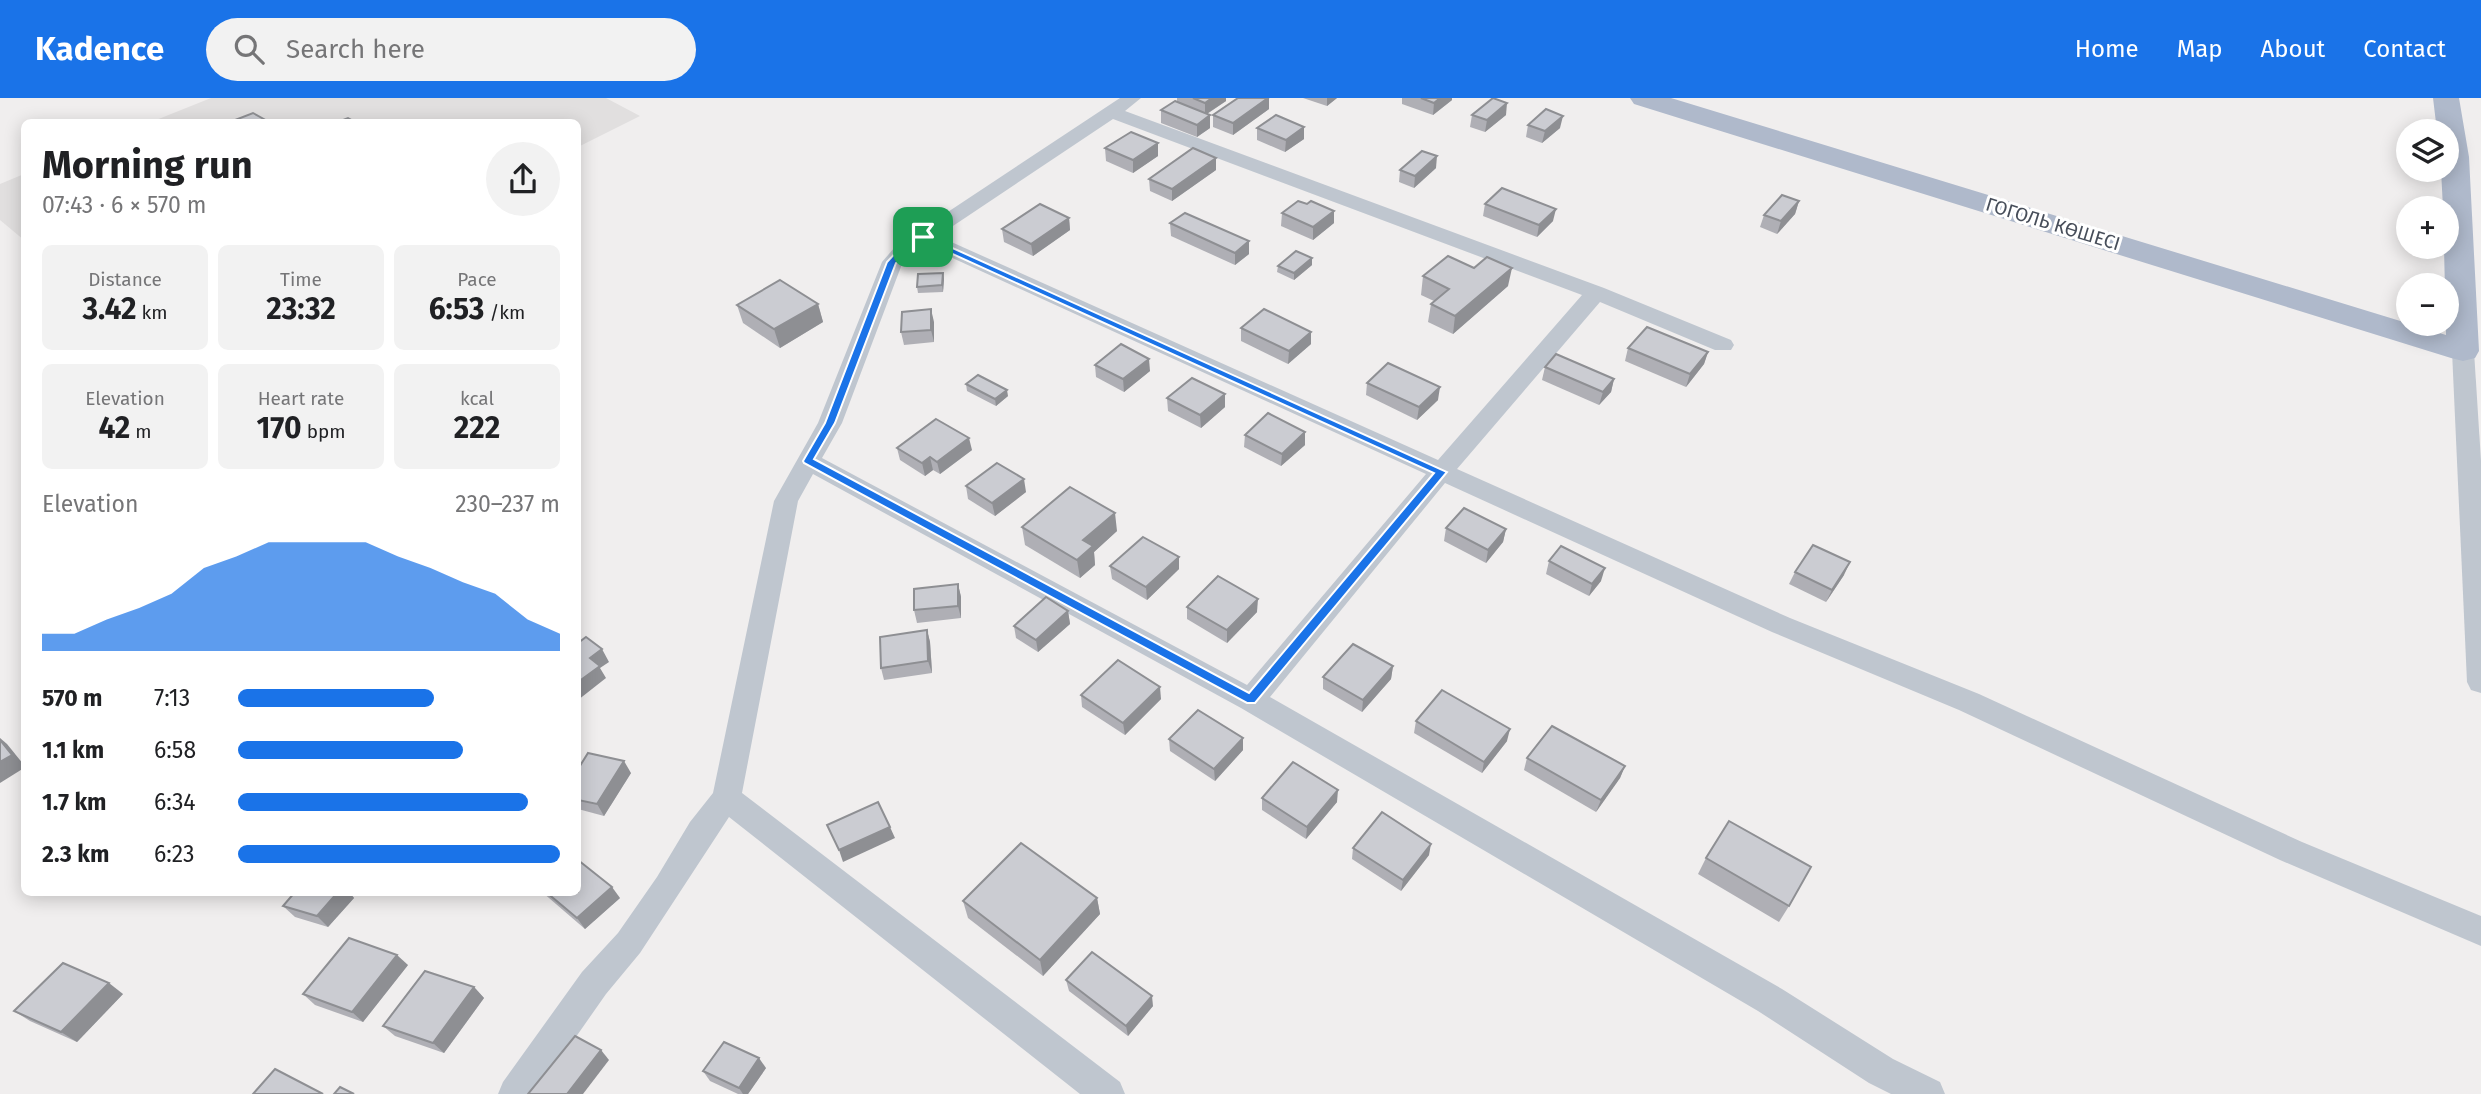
<!DOCTYPE html>
<meta charset="utf-8">
<style>
body{margin:0;font-family:"Fira Sans",sans-serif;background:#f2f2f2;color:#202124;height:100vh;display:flex;flex-direction:column;font-size:26px;white-space:nowrap}
*{box-sizing:border-box;margin:0}
p{font-size:23px;color:#757577}
.icon{flex:none;width:38px;height:38px;fill:none;stroke:currentColor;stroke-width:2;stroke-linecap:round;stroke-linejoin:round}
.map{position:relative;flex:1;overflow:hidden}
.side{position:absolute;left:21px;top:21px;width:560px;height:777px;display:flex;flex-direction:column;background:#fff;border-radius:10px;box-shadow:0 4px 18px #0003}
.side>*{flex:none}
.buttons{position:absolute;left:2396px;top:21px;display:grid;gap:14px}
.buttons a{display:grid;place-items:center;width:63px;height:63px;border-radius:50%;background:#fff;box-shadow:0 4px 18px #0003;font-size:35px}
.pin{position:absolute;display:grid;place-items:center;width:60px;height:60px;color:#fff;margin:-30px;border-radius:14px;box-shadow:0 4px 10px #0006}
.round{display:grid;place-items:center;flex:none;width:74px;height:74px;border-radius:37px;background:#f2f2f2}
.summary{display:flex;align-items:center;justify-content:space-between;height:119px;padding:0 21px}
h1{font-size:38px;font-weight:700;line-height:52px}
.metrics{display:grid;grid-template-columns:repeat(3,1fr);gap:10px;height:119px;padding:7px 21px}
.metrics div{display:grid;align-content:center;border-radius:10px;background:#f2f2f2;text-align:center}
.metrics b{font-size:30px;font-weight:700}
.metrics small{font-size:19px;font-weight:400}
.metrics p{font-size:19px}
.chart{height:196px;padding:14px 21px}
.chart p{display:flex;justify-content:space-between}
.chart svg{width:100%;height:126px;margin-top:7px;fill:#1a73e8;opacity:.7}
ul{padding:0 21px;list-style:none;font-size:23px}
li{display:grid;grid-template-columns:112px 84px 1fr;align-items:center;height:52px}
li i{height:18px;border-radius:9px;background:#1a73e8}
header{display:flex;align-items:center;gap:42px;box-sizing:border-box;height:98px;padding:0 35px;background:#1a73e8;color:#fff}
header strong{font-size:33px}
nav{display:flex;gap:38px;margin-inline-start:auto;font-size:24px}
.search{width:490px;height:63px;background:#f2f2f2;display:flex;align-items:center;gap:18px;box-sizing:border-box;padding:0 24px;border-radius:38px;color:#757577;font-size:26px}
.map>svg:first-child{display:block}
.education{fill:#e1dfdf}
.lines{fill:none;stroke-linecap:round;stroke-linejoin:round}
.street{fill:#bfc6cf;fill-rule:evenodd}
.primary{fill:#afb9cb;fill-rule:evenodd}
.wall{fill:#afafb5}
.shaded-wall{fill:#8e8f93}
.building{fill:#cbccd2;stroke:#8e8f93;stroke-width:2}
.route{fill:#1a73e8;stroke:#fff;stroke-width:2;fill-rule:evenodd}
.labels{text-anchor:middle;dominant-baseline:central;stroke-width:6;stroke-linejoin:round;paint-order:stroke}
.far-street-label{font-size:19px;fill:#474e5a;stroke:#fff}
</style>
<header>
<strong>Kadence</strong>
<div class="search"><svg class="icon" aria-label="search" viewBox="0 0 24 24"><circle cx="10" cy="10" r="6"/><path d="M15 15l6 6"/></svg>Search here</div>
<nav><a>Home</a><a>Map</a><a>About</a><a>Contact</a></nav>
</header>
<div class="map">
<svg width="2481" height="996" viewBox="0 0 2481 996">
<rect width="100%" height="100%" fill="#f0eeee"/>
<!-- education -->
<g class="education">
<polygon points="211,0 606,0 640,18 578,49 578,24 151,24"/>
<polygon points="24,76 24,142 0,122 0,86"/>
</g>
<g class="lines">
<!-- street -->
<g class="street">
<path d="M 1120,0 L 1141,0 L 1125,13 L 1604,190 L 1731,242 L 1734,247 L 1731,252 L 1715,252 L 1600,204 L 1457,371 L 1790,520 L 1979,596 L 2302,744 L 2481,818 L 2481,848 L 2280,762 L 1959,612 L 1772,534 L 1445,385 L 1270,599 L 1782,891 L 1893,961 L 1940,984 L 1945,996 L 1891,996 L 1869,985 L 1758,913 L 1241,610 L 813,376 L 798,403 L 742,695 L 1120,984 L 1125,996 L 1080,996 L 729,719 L 640,855 L 606,896 L 536,996 L 498,996 L 503,984 L 582,874 L 618,835 L 657,779 L 690,724 L 713,695 L 774,403 L 818,325 L 882,164 L 895,149 ZM 1113,21 L 1582,197 L 1438,362 L 938,138 ZM 924,147 L 1426,376 L 1247,587 L 822,360 L 842,325 L 902,166 Z"/>
<polygon points="2463,246 2471,248 2474,253 2481,363 2481,595 2471,592 2467,584 2452,253 2455,248"/>
</g>
<!-- primary -->
<polygon class="primary" points="1630,0 1671,0 2446,237 2444,149 2446,149 2446,110 2443,110 2441,72 2446,72 2446,33 2437,33 2433,0 2459,0 2469,59 2479,253 2475,260 2463,263 2451,260 1634,6"/>
</g>
<!-- wall -->
<g class="wall">
<polygon points="1177,0 1226,0 1226,3 1207,16 1210,30 1197,39 1161,25 1161,12 1177,4"/>
<polygon points="1303,0 1337,0 1327,8"/>
<polygon points="1402,0 1452,0 1452,2 1433,17 1402,6"/>
<polygon points="1269,11 1233,37 1213,29 1213,17"/>
<polygon points="1472,17 1506,17 1485,34 1470,29"/>
<polygon points="1528,27 1560,30 1542,45 1526,39"/>
<polygon points="1304,29 1304,41 1285,54 1257,42 1257,30"/>
<polygon points="1158,45 1158,58 1133,75 1106,63 1105,50"/>
<polygon points="1436,70 1414,90 1399,84 1400,72"/>
<polygon points="1216,72 1172,103 1150,93 1149,81"/>
<polygon points="1799,103 1795,116 1777,136 1760,129 1764,117"/>
<polygon points="1307,106 1334,125 1313,142 1281,128 1282,115"/>
<polygon points="1485,106 1553,123 1537,139 1483,118"/>
<polygon points="1069,120 1070,132 1033,158 1004,144 1002,131"/>
<polygon points="1170,125 1249,156 1235,167 1171,138"/>
<polygon points="1312,160 1312,167 1294,182 1277,174 1278,168"/>
<polygon points="943,175 944,181 943,194 918,195 917,189"/>
<polygon points="1423,178 1508,188 1453,236 1428,224 1431,206 1434,203 1421,197"/>
<polygon points="818,206 823,224 780,250 743,225 737,207"/>
<polygon points="934,224 934,244 904,247 901,234"/>
<polygon points="1241,230 1311,246 1288,266 1241,243"/>
<polygon points="1628,250 1708,254 1704,266 1686,289 1625,263"/>
<polygon points="1095,267 1150,273 1124,294 1096,279"/>
<polygon points="1545,269 1614,281 1611,294 1599,307 1542,282"/>
<polygon points="1367,285 1438,302 1417,322 1366,297"/>
<polygon points="966,286 1008,298 996,308 967,293"/>
<polygon points="1167,300 1225,309 1201,330 1168,313"/>
<polygon points="1305,334 1305,347 1281,368 1244,349 1245,337"/>
<polygon points="897,350 972,352 940,376 933,372 925,378 900,362"/>
<polygon points="966,388 1026,394 995,418 968,401"/>
<polygon points="1022,429 1117,433 1094,454 1095,467 1080,480 1025,447"/>
<polygon points="1446,430 1506,431 1503,444 1486,465 1444,443"/>
<polygon points="1549,463 1601,483 1589,498 1546,476"/>
<polygon points="1110,468 1179,471 1147,502 1112,481"/>
<polygon points="1795,474 1844,477 1826,504 1789,486"/>
<polygon points="958,486 961,499 961,520 917,525 914,512"/>
<polygon points="1187,509 1257,514 1227,545 1187,521"/>
<polygon points="1068,513 1070,526 1038,554 1016,540 1014,528"/>
<polygon points="927,532 930,544 932,575 884,582 881,570"/>
<polygon points="1393,568 1391,581 1362,614 1323,591 1323,579"/>
<polygon points="1081,597 1161,601 1125,637 1082,609"/>
<polygon points="1416,623 1507,643 1482,675 1414,635"/>
<polygon points="1169,641 1243,652 1215,683 1170,653"/>
<polygon points="1527,660 1625,668 1620,680 1596,714 1524,672"/>
<polygon points="578,671 631,675 604,718 578,711"/>
<polygon points="1262,700 1337,704 1306,741 1262,712"/>
<polygon points="1353,750 1429,757 1401,793 1352,761"/>
<polygon points="1706,760 1789,808 1779,824 1698,776"/>
<polygon points="295,794 349,794 354,800 328,829 295,819 283,808"/>
<polygon points="542,794 578,794 620,800 585,831"/>
<polygon points="1097,800 1100,816 1043,878 968,820 963,803"/>
<polygon points="408,867 363,924 315,907 303,896"/>
<polygon points="1066,882 1153,908 1128,938 1069,893"/>
<polygon points="474,889 484,900 444,955 395,938 383,928"/>
<polygon points="123,896 77,944 30,923 14,913"/>
<polygon points="766,970 748,996 738,996 710,983 703,973"/>
</g>
<!-- shaded-wall -->
<g class="shaded-wall">
<polygon points="1212,0 1226,0 1226,3 1205,17 1205,5"/>
<polygon points="1268,0 1269,0 1269,11 1233,37 1233,25"/>
<polygon points="1327,0 1337,0 1327,8"/>
<polygon points="1440,0 1452,0 1452,2 1433,17 1434,5"/>
<polygon points="1507,5 1506,17 1485,34 1487,22"/>
<polygon points="1210,17 1210,30 1197,39 1197,27"/>
<polygon points="1563,18 1560,30 1542,45 1545,33"/>
<polygon points="1304,29 1304,41 1285,54 1286,42"/>
<polygon points="1158,45 1158,58 1133,75 1133,62"/>
<polygon points="1437,58 1436,70 1414,90 1415,78"/>
<polygon points="1216,60 1216,72 1172,103 1172,91"/>
<polygon points="1799,103 1795,116 1777,136 1781,123"/>
<polygon points="1556,111 1553,123 1537,139 1539,127"/>
<polygon points="1334,113 1334,125 1313,142 1313,129"/>
<polygon points="1069,120 1070,132 1033,158 1031,146"/>
<polygon points="1249,143 1249,156 1235,167 1235,155"/>
<polygon points="1312,160 1312,167 1294,182 1294,175"/>
<polygon points="1512,170 1508,188 1453,236 1455,218"/>
<polygon points="943,175 944,181 943,194 942,187"/>
<polygon points="818,206 823,224 780,250 774,231"/>
<polygon points="931,211 934,224 934,244 931,232"/>
<polygon points="1311,234 1311,246 1288,266 1289,253"/>
<polygon points="1708,254 1704,266 1686,289 1690,276"/>
<polygon points="1149,261 1150,273 1124,294 1123,281"/>
<polygon points="1614,281 1611,294 1599,307 1603,294"/>
<polygon points="1440,289 1438,302 1417,322 1419,309"/>
<polygon points="1007,292 1008,298 996,308 995,301"/>
<polygon points="1225,296 1225,309 1201,330 1200,317"/>
<polygon points="1305,334 1305,347 1281,368 1282,356"/>
<polygon points="969,340 972,352 940,376 937,364"/>
<polygon points="930,359 933,372 925,378 922,365"/>
<polygon points="1024,381 1026,394 995,418 992,405"/>
<polygon points="1115,415 1117,433 1094,454 1095,467 1080,480 1077,462 1083,442"/>
<polygon points="1506,431 1503,444 1486,465 1488,452"/>
<polygon points="1179,459 1179,471 1147,502 1146,489"/>
<polygon points="1850,464 1844,477 1826,504 1832,492"/>
<polygon points="1605,470 1601,483 1589,498 1592,486"/>
<polygon points="958,486 961,499 961,520 958,508"/>
<polygon points="1258,501 1257,514 1227,545 1227,532"/>
<polygon points="1068,513 1070,526 1038,554 1036,542"/>
<polygon points="927,532 930,544 932,575 928,563"/>
<polygon points="602,551 609,564 600,570 606,580 578,602 578,584 590,560"/>
<polygon points="1393,568 1391,581 1362,614 1363,602"/>
<polygon points="1160,589 1161,601 1125,637 1123,625"/>
<polygon points="1510,631 1507,643 1482,675 1484,664"/>
<polygon points="0,640 7,646 24,667 24,670 0,685"/>
<polygon points="1243,640 1243,652 1215,683 1214,671"/>
<polygon points="624,663 631,675 604,718 597,706"/>
<polygon points="1625,668 1620,680 1596,714 1601,702"/>
<polygon points="1338,692 1337,704 1306,741 1307,729"/>
<polygon points="890,729 895,740 843,764 839,752"/>
<polygon points="1431,746 1429,757 1401,793 1403,782"/>
<polygon points="612,789 620,800 585,831 577,820"/>
<polygon points="338,794 349,794 354,800 328,829 317,818"/>
<polygon points="1097,800 1100,816 1043,878 1040,862"/>
<polygon points="397,857 408,867 363,924 352,914"/>
<polygon points="109,885 123,896 77,944 61,934"/>
<polygon points="474,889 484,900 444,955 433,945"/>
<polygon points="1152,898 1153,908 1128,938 1126,928"/>
<polygon points="601,952 609,962 583,996 567,996"/>
<polygon points="759,960 766,970 748,996 743,996 739,990"/>
</g>
<!-- building -->
<g class="building">
<polygon points="1193,0 1212,0 1205,5"/>
<polygon points="1238,0 1268,0 1233,25 1213,17"/>
<polygon points="1421,0 1440,0 1434,5"/>
<polygon points="1493,0 1507,5 1487,22 1472,17"/>
<polygon points="1175,3 1210,17 1197,27 1161,12"/>
<polygon points="1546,11 1563,18 1545,33 1528,27"/>
<polygon points="253,15 269,24 230,24"/>
<polygon points="1276,17 1304,29 1286,42 1257,30"/>
<polygon points="348,20 355,24 338,24"/>
<polygon points="1131,34 1158,45 1133,62 1105,50"/>
<polygon points="1193,50 1216,60 1172,91 1149,81"/>
<polygon points="1422,53 1437,58 1415,78 1400,72"/>
<polygon points="1502,90 1556,111 1539,127 1485,106"/>
<polygon points="1782,97 1799,103 1781,123 1764,117"/>
<polygon points="1298,103 1307,106 1311,103 1334,113 1313,129 1282,115"/>
<polygon points="1040,106 1069,120 1031,146 1002,131"/>
<polygon points="1185,115 1249,143 1235,155 1170,125"/>
<polygon points="1296,153 1312,160 1294,175 1278,168"/>
<polygon points="1448,158 1474,170 1487,159 1512,170 1455,218 1431,206 1449,191 1423,178"/>
<polygon points="943,175 942,187 917,189 918,176"/>
<polygon points="780,182 818,206 774,231 737,207"/>
<polygon points="931,211 931,232 901,234 902,214"/>
<polygon points="1264,211 1311,234 1289,253 1241,230"/>
<polygon points="1647,229 1708,254 1690,276 1628,250"/>
<polygon points="1121,246 1149,261 1123,281 1095,267"/>
<polygon points="1556,256 1614,281 1603,294 1545,269"/>
<polygon points="1388,265 1440,289 1419,309 1367,285"/>
<polygon points="978,277 1007,292 995,301 966,286"/>
<polygon points="1192,280 1225,296 1200,317 1167,300"/>
<polygon points="1268,315 1305,334 1282,356 1245,337"/>
<polygon points="936,321 969,340 937,364 930,359 922,365 897,350"/>
<polygon points="997,365 1024,381 992,405 966,388"/>
<polygon points="1070,389 1115,415 1083,442 1093,448 1077,462 1022,429"/>
<polygon points="1464,410 1506,431 1488,452 1446,430"/>
<polygon points="1143,439 1179,459 1146,489 1110,468"/>
<polygon points="1813,447 1850,464 1832,492 1795,474"/>
<polygon points="1561,448 1605,470 1592,486 1549,463"/>
<polygon points="1218,478 1258,501 1227,532 1187,509"/>
<polygon points="958,486 958,508 914,512 914,491"/>
<polygon points="1046,499 1068,513 1036,542 1014,528"/>
<polygon points="927,532 928,563 881,570 880,539"/>
<polygon points="586,539 602,551 590,560 600,568 578,584 578,545"/>
<polygon points="1353,546 1393,568 1363,602 1323,579"/>
<polygon points="1118,562 1160,589 1123,625 1081,597"/>
<polygon points="1442,592 1510,631 1484,664 1416,623"/>
<polygon points="1198,612 1243,640 1214,671 1169,641"/>
<polygon points="1552,628 1625,668 1601,702 1527,660"/>
<polygon points="0,642 12,657 0,664"/>
<polygon points="588,655 624,663 597,706 578,702 578,671"/>
<polygon points="1293,664 1338,692 1307,729 1262,700"/>
<polygon points="878,704 890,729 839,752 827,727"/>
<polygon points="1382,714 1431,746 1403,782 1353,750"/>
<polygon points="1729,723 1811,769 1789,808 1706,760"/>
<polygon points="1021,745 1097,800 1040,862 963,803"/>
<polygon points="578,762 612,789 577,820 546,794 578,794"/>
<polygon points="295,794 338,794 317,818 283,808"/>
<polygon points="349,840 397,857 352,914 303,896"/>
<polygon points="1092,854 1152,898 1126,928 1066,882"/>
<polygon points="63,865 109,885 61,934 14,913"/>
<polygon points="425,873 474,889 433,945 383,928"/>
<polygon points="575,938 601,952 567,996 528,996"/>
<polygon points="724,944 759,960 739,990 703,973"/>
<polygon points="275,971 323,996 253,996"/>
<polygon points="340,989 354,996 334,996"/>
</g>
<!-- route -->
<path class="route" d="M 920,138 L 926,138 L 1447,374 L 1255,605 L 1247,605 L 804,365 L 803,363 L 825,325 L 887,164 L 899,151 ZM 924,143 L 1434,375 L 1249,595 L 814,361 L 835,325 L 896,165 Z"/>
<g class="labels">
<!-- far-street labels -->
<g class="far-street-label">
<text transform="translate(2053 126) rotate(17)">ГОГОЛЬ КӨШЕСІ</text>
</g>
</g>
</svg>
<div class="buttons">
<a><svg class="icon" aria-label="layers" viewBox="0 0 24 24"><path d="M12 4l9 5-9 5-9-5zM3 14l9 5 9-5"/></svg></a>
<a>+</a>
<a>−</a>
</div>
<div class="pin" style="left:923px;top:139px;background:#1e9e55"><svg class="icon" aria-label="arrive" viewBox="0 0 24 24"><path d="M6 21V4h12l-3 4 3 4H6"/></svg></div>
<section class="side">
<div class="summary"><div><h1>Morning run</h1><p>07:43 · 6 × 570 m</p></div><a class="round"><svg class="icon" aria-label="share" viewBox="0 0 24 24"><path d="M12 15V3M7 8l5-5 5 5M5 13v7h14v-7"/></svg></a></div>
<div class="metrics">
<div><p>Distance</p><b>3.42<small> km</small></b></div>
<div><p>Time</p><b>23:32</b></div>
<div><p>Pace</p><b>6:53<small> /km</small></b></div>
</div>
<div class="metrics">
<div><p>Elevation</p><b>42<small> m</small></b></div>
<div><p>Heart rate</p><b>170<small> bpm</small></b></div>
<div><p>kcal</p><b>222</b></div>
</div>
<div class="chart"><p><span>Elevation</span>230–237 m</p>
<svg viewBox="0 0 160 44" preserveAspectRatio="none"><path d="M0 44V38L10 38L20 33L30 29L40 24L50 15L60 11L70 6L80 6L90 6L100 6L110 11L120 15L130 20L140 24L150 33L160 38V44z"/></svg>
</div>
<ul>
<li><b>570 m</b>7:13<i style="width:61%"></i></li>
<li><b>1.1 km</b>6:58<i style="width:70%"></i></li>
<li><b>1.7 km</b>6:34<i style="width:90%"></i></li>
<li><b>2.3 km</b>6:23<i style="width:100%"></i></li>
</ul>
</section>
</div>
